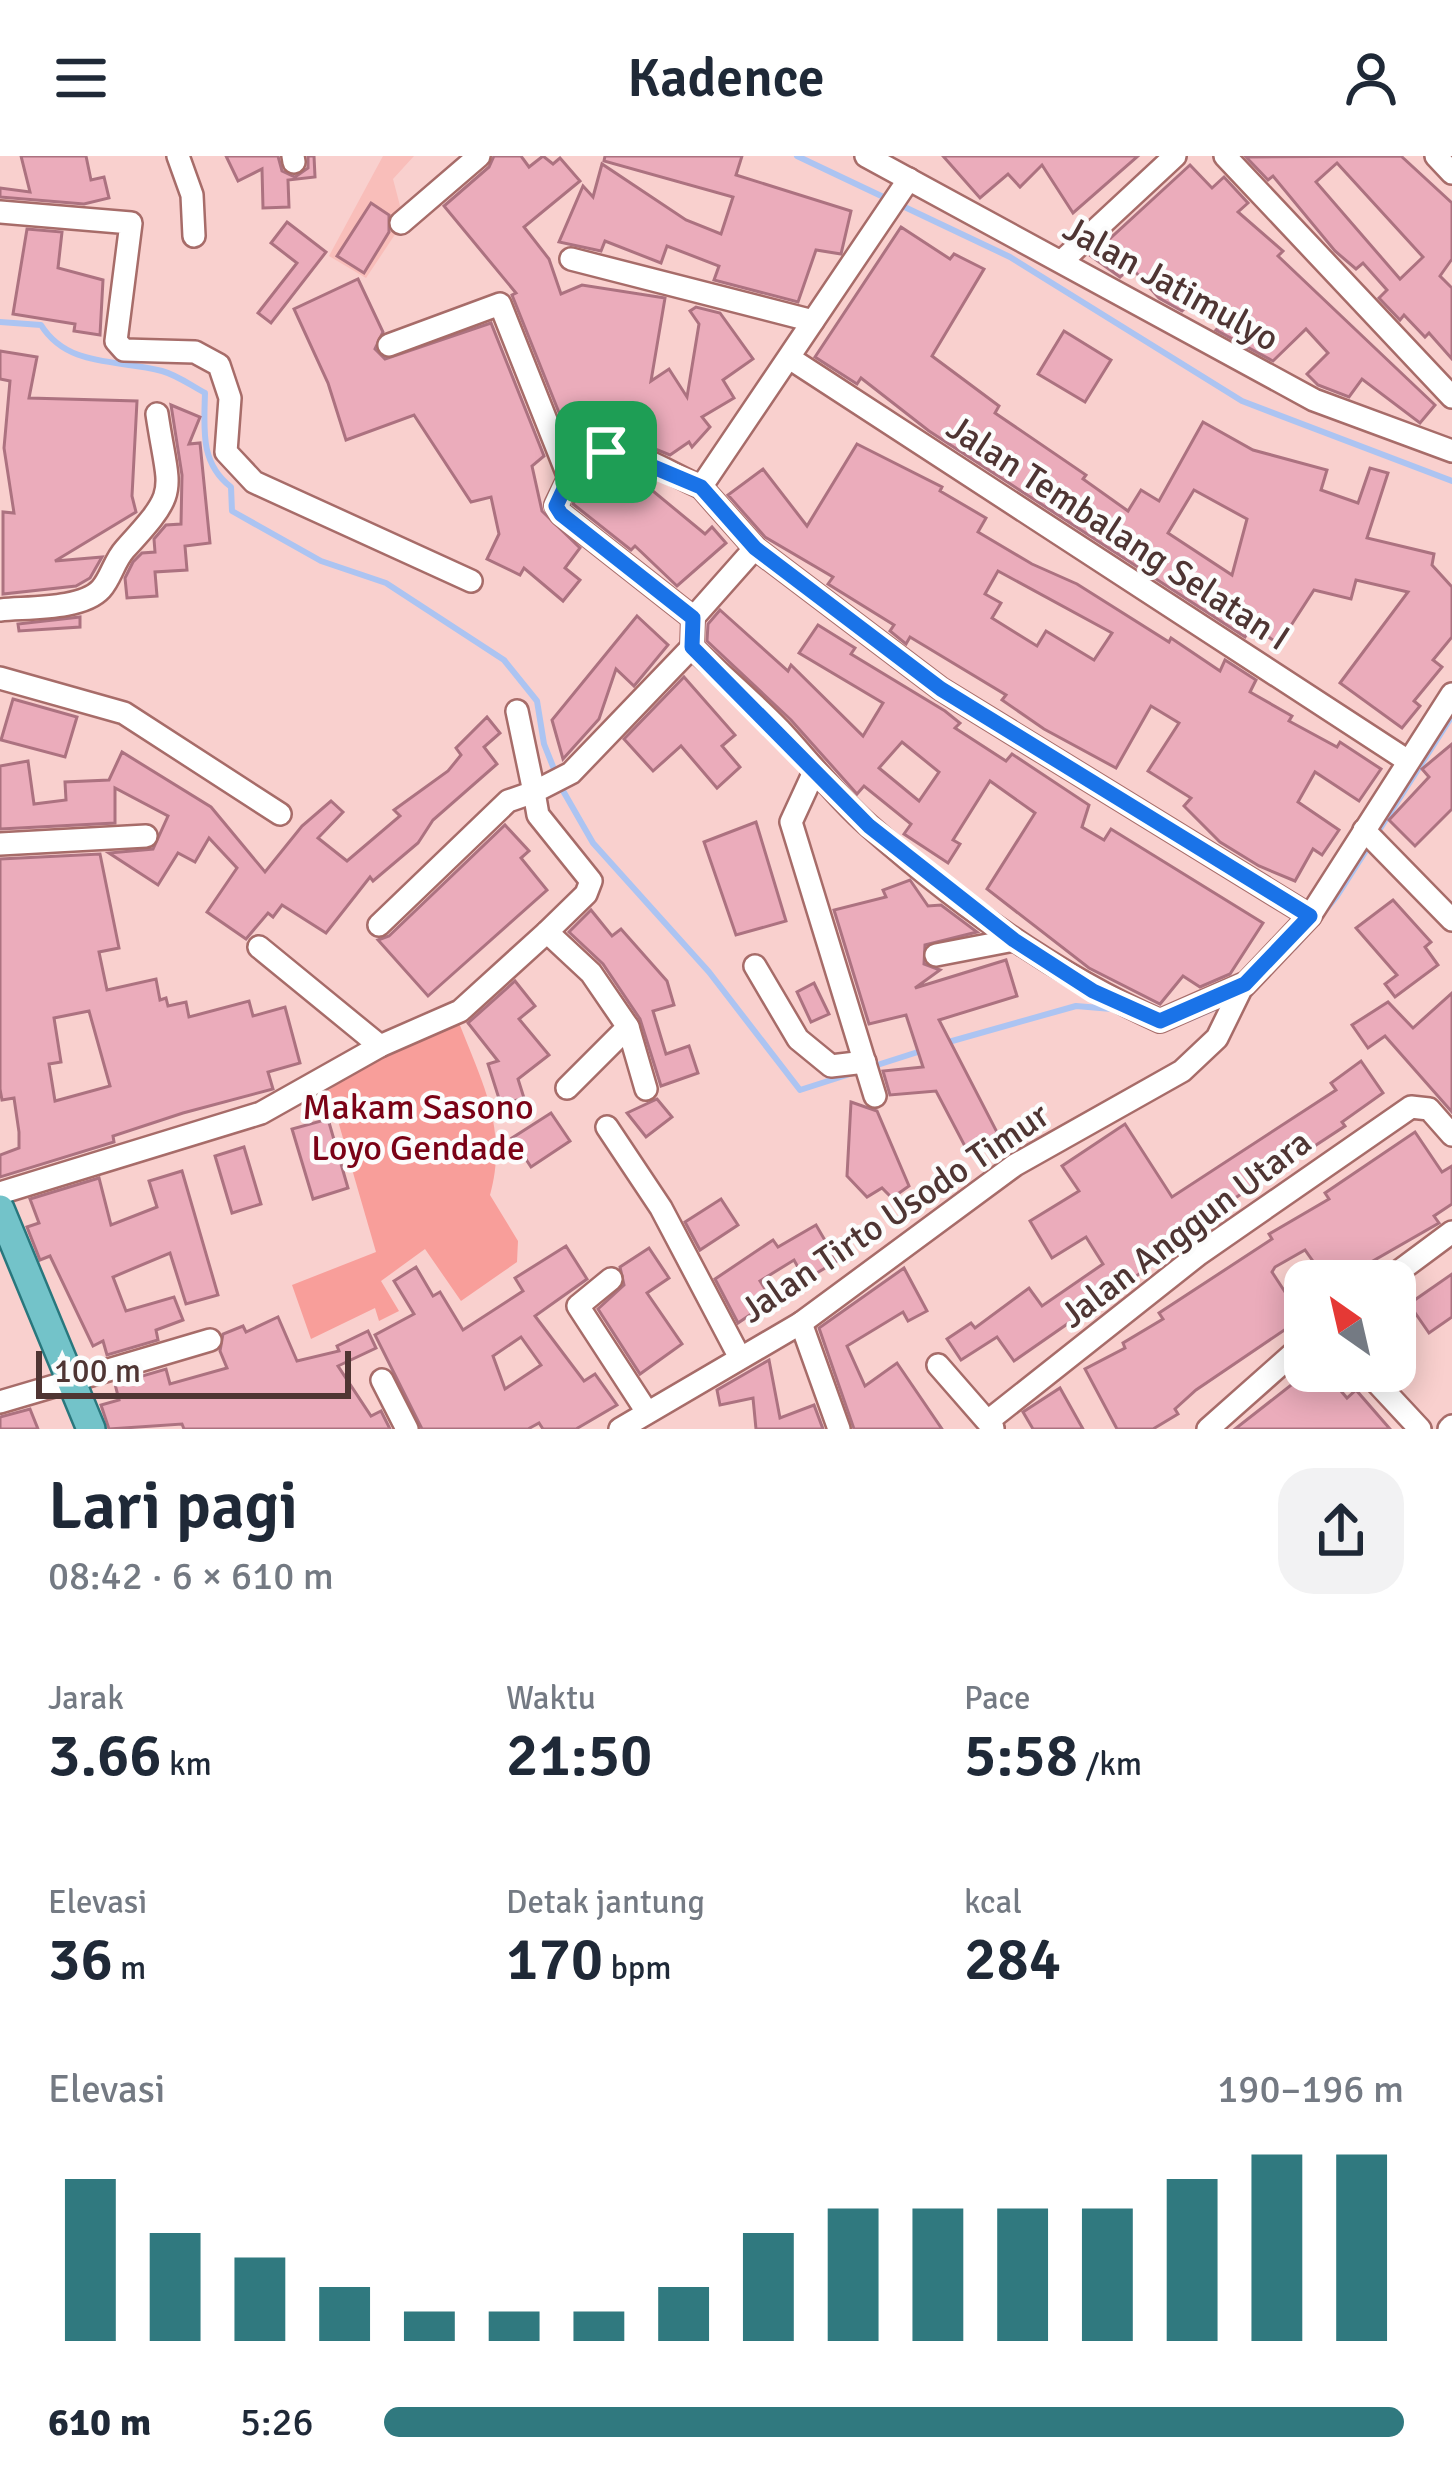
<!DOCTYPE html>
<html lang="id">
<meta charset="utf-8">
<style>
body{margin:0;font-family:Signika,sans-serif;background:#f2f2f3;color:#1f2937;height:100vh;display:flex;flex-direction:column;font-size:45px;white-space:nowrap}
*{box-sizing:border-box;margin:0}
p{font-size:39px;color:#747a83}
.icon{flex:none;width:66px;height:66px;fill:none;stroke:currentColor;stroke-width:2;stroke-linecap:round;stroke-linejoin:round}
.map{position:relative;height:1273px;overflow:hidden}
.drawer{display:flex;flex-direction:column;background:#fff;flex:1}
.drawer>*{flex:none}
.needle{width:78px;rotate:326deg}
.tools{position:absolute;left:1284px;top:1104px;display:grid;gap:24px}
.tools a{display:grid;place-items:center;width:132px;height:132px;border-radius:24px;background:#fff;box-shadow:0 6px 30px #0003;font-size:60px}
.scale{position:absolute;left:36px;bottom:30px;width:315px;box-sizing:border-box;padding-left:12px;border:6px solid #4f3533;border-top:0;font-size:33px;line-height:42px;white-space:nowrap;color:#4f3533;-webkit-text-stroke:9px #fcfcfc;paint-order:stroke}
.pin{position:absolute;display:grid;place-items:center;width:102px;height:102px;color:#fff;margin:-51px;border-radius:24px;box-shadow:0 6px 18px #0006}
.round{display:grid;place-items:center;flex:none;width:126px;height:126px;border-radius:36px;background:#f2f2f3}
.overview{display:flex;align-items:center;justify-content:space-between;height:204px;padding:0 48px}
h1{font-size:66px;font-weight:600;line-height:90px}
.metrics{display:grid;grid-template-columns:repeat(3,1fr);gap:18px;height:204px;padding:12px 48px}
.metrics div{display:grid;align-content:center}
.metrics b{font-size:60px;font-weight:600}
.metrics small{font-size:33px;font-weight:400}
.metrics p{font-size:33px}
.chart{height:336px;padding:24px 48px}
.chart p{display:flex;justify-content:space-between}
.chart svg{width:100%;height:216px;margin-top:12px;stroke:#30797f;stroke-width:6}
ul{padding:0 48px;list-style:none;font-size:39px}
li{display:grid;grid-template-columns:192px 144px 1fr;align-items:center;height:90px}
li i{height:30px;border-radius:15px;background:#30797f}
header{display:flex;justify-content:space-between;align-items:center;height:156px;padding:0 48px;background:#fff;font-size:54px;font-weight:600}
.map>svg:first-child{display:block}
.built{fill:#f9beba}
.green{fill:#f89e9a}
.lines{fill:none;stroke-linecap:round;stroke-linejoin:round}
.stream{stroke:#acc4f2;stroke-width:6}
.building{fill:#ebacbb;stroke:#ac7280;stroke-width:3;fill-rule:evenodd}
.minor-casing{stroke:#a76c69;stroke-width:26}
.major-casing{stroke:#29777d;stroke-width:32}
.minor{stroke:#fff;stroke-width:21}
.major{stroke:#73c3c9;stroke-width:27}
.route-casing{stroke:#fff;stroke-width:24}
.route{stroke:#1a73e8;stroke-width:15}
.labels{text-anchor:middle;dominant-baseline:central;stroke-width:9;stroke-linejoin:round;paint-order:stroke}
.street-label{font-size:36px;fill:#4f3533;stroke:#fcfcfc}
.park-label{font-size:36px;fill:#7b0216;stroke:#fcfcfc}
</style>
<header><svg class="icon" aria-label="menu" viewBox="0 0 24 24"><path d="M4 6h16M4 12h16M4 18h16"/></svg>Kadence<svg class="icon" aria-label="person" viewBox="0 0 24 24"><circle cx="12" cy="8" r="4"/><path d="M4 21q1-7 8-7t8 7"/></svg></header>
<div class="map">
<svg width="1452" height="1273" viewBox="0 0 1452 1273">
<rect width="100%" height="100%" fill="#f9d0ce"/>
<!-- built -->
<polygon class="built" points="383,0 414,0 393,23 404,65 366,122 329,100"/>
<!-- green -->
<path class="green" d="M 459,867 C 483,928 508,974 490,1039 L 518,1085 L 517,1106 L 461,1145 L 425,1093 L 381,1125 L 399,1155 L 379,1165 L 375,1152 L 311,1183 L 292,1129 L 376,1096 L 336,958 L 322,954 L 318,942 L 352,917 Z"/>
<g class="lines">
<!-- stream -->
<g class="stream">
<polyline points="797,0 1010,101 1242,245 1452,325"/>
<path d="M 0,166 L 41,169 C 68,212 118,203 162,215 C 177,219 192,230 205,237 C 204,274 200,307 231,331 L 232,355 L 321,405 L 386,427 L 504,504 L 537,545 L 544,588 L 562,633 L 593,687 L 709,816 L 800,934 L 853,917"/>
<polyline points="1295,791 1337,740 1452,560"/>
<polyline points="1187,864 1224,848"/>
<polyline points="945,887 1076,850 1112,853"/>
<polyline points="871,911 921,895"/>
</g>
</g>
<!-- building -->
<g class="building">
<polygon points="21,0 86,0 91,24 104,21 109,42 84,48 0,41 0,32 30,36"/>
<polygon points="226,0 278,0 282,15 295,21 308,12 308,0 314,0 315,21 288,24 289,51 263,52 262,13 238,25"/>
<polygon points="494,0 521,0 529,11 543,0 553,8 560,2 580,25 524,71 549,103 561,138 582,129 665,142 651,225 669,213 687,241 699,168 690,155 696,151 720,157 753,203 723,224 734,242 702,261 710,271 692,291 689,286 670,299 645,289 628,267 572,289 512,139 516,137 444,50 489,11"/>
<polygon points="605,0 742,0 736,19 851,55 841,98 816,94 798,146 714,124 719,110 667,90 661,107 605,85 601,95 559,86 583,30 593,41 602,8 686,64 721,78 733,41 604,5"/>
<polygon points="943,0 1138,0 1073,57 1042,9 1020,31 1008,18 980,42"/>
<path d="M 1401,0 L 1452,47 L 1452,103 L 1440,120 L 1452,132 L 1452,203 L 1429,177 L 1425,181 L 1404,159 L 1400,164 L 1379,142 L 1387,134 L 1363,107 L 1356,113 L 1335,95 L 1273,20 L 1268,24 L 1246,1 ZM 1337,7 L 1423,101 L 1400,123 L 1316,26 Z"/>
<polygon points="1190,9 1212,32 1224,21 1248,47 1238,56 1283,95 1278,100 1435,249 1420,267 1362,223 1349,241 1318,229 1307,218 1328,197 1306,173 1273,205 1216,174 1227,162 1201,137 1182,155 1159,142 1131,111 1120,121 1091,100"/>
<polygon points="371,47 389,59 389,76 364,117 337,100"/>
<polygon points="287,66 326,96 271,167 258,157 297,107 271,87"/>
<path d="M 901,71 L 950,103 L 954,98 L 984,113 L 932,200 L 999,250 L 995,257 L 1086,319 L 1083,323 L 1128,355 L 1141,334 L 1159,345 L 1203,266 L 1253,294 L 1327,314 L 1321,334 L 1358,347 L 1370,312 L 1388,317 L 1367,382 L 1434,398 L 1432,409 L 1452,431 L 1452,481 L 1433,504 L 1442,511 L 1414,545 L 1420,550 L 1402,572 L 1340,527 L 1408,436 L 1356,424 L 1351,443 L 1314,434 L 1279,488 L 1252,470 L 1245,481 L 929,275 L 861,222 L 857,228 L 815,201 ZM 1194,334 L 1247,363 L 1232,419 L 1168,377 Z"/>
<polygon points="27,73 62,76 58,112 103,124 100,179 74,175 75,168 13,158"/>
<polygon points="358,123 383,176 375,193 385,203 491,167 544,300 532,310 542,355 580,392 565,412 580,424 563,445 524,412 520,419 487,403 499,378 491,341 471,346 414,259 346,284 328,227 294,153"/>
<polygon points="1064,175 1111,204 1085,246 1038,218"/>
<polygon points="0,195 37,201 29,242 137,245 132,340 136,356 55,405 102,401 90,422 76,430 3,438 3,356 14,357 4,292 10,225 0,223"/>
<polygon points="171,249 200,261 189,288 200,287 210,387 185,390 187,414 155,416 157,440 127,442 125,422 133,406 142,397 155,396 154,383 166,369 181,368 182,319"/>
<path d="M 857,288 L 942,331 L 940,335 L 986,362 L 978,376 L 1032,408 L 1077,428 L 1169,486 L 1171,482 L 1220,515 L 1225,504 L 1256,524 L 1250,536 L 1292,560 L 1289,565 L 1337,591 L 1340,586 L 1381,613 L 1359,645 L 1315,616 L 1298,646 L 1339,674 L 1322,699 L 1313,693 L 1295,725 L 1259,710 L 1220,686 L 1184,650 L 1191,642 L 1148,615 L 1179,567 L 1151,550 L 1116,612 L 1044,573 L 1002,544 L 1006,539 L 910,481 L 906,488 L 890,475 L 894,469 L 828,428 L 833,421 L 765,381 L 728,339 L 763,313 L 807,370 ZM 998,415 L 1112,477 L 1094,504 L 1046,475 L 1037,490 L 992,462 L 1001,447 L 985,438 Z"/>
<polygon points="613,314 623,324 630,316 705,378 712,371 726,387 677,430 635,390 631,394 573,348 581,332"/>
<path d="M 720,454 L 788,515 L 791,509 L 863,580 L 883,547 L 799,497 L 818,469 L 855,492 L 851,498 L 945,555 L 960,567 L 955,572 L 1006,605 L 1012,598 L 1089,649 L 1082,671 L 1104,684 L 1111,673 L 1263,767 L 1230,818 L 1200,831 L 1183,820 L 1160,848 L 1089,812 L 987,733 L 1035,657 L 990,625 L 953,684 L 960,688 L 948,707 L 904,678 L 911,668 L 864,630 L 857,638 L 791,564 L 707,485 L 708,468 ZM 902,586 L 939,616 L 919,645 L 879,612 Z"/>
<polygon points="637,460 668,489 634,530 616,513 599,563 563,603 552,564"/>
<polygon points="80,461 80,471 19,475 18,468"/>
<polygon points="684,521 735,579 722,590 740,611 717,632 681,590 653,615 624,583"/>
<polygon points="13,543 77,561 65,601 1,584"/>
<polygon points="487,561 500,577 484,591 497,608 433,664 418,687 373,725 370,721 326,777 282,749 273,761 268,757 246,783 207,756 237,712 209,682 195,706 178,697 158,729 109,697 153,693 168,660 115,632 115,667 0,673 0,610 28,605 34,648 66,644 65,626 109,624 122,596 211,651 265,716 302,670 331,645 343,656 318,682 347,705 400,660 394,654 448,615 461,599 456,592"/>
<polygon points="1452,588 1452,653 1415,690 1389,664 1429,621 1422,613"/>
<polygon points="756,666 786,765 736,779 704,686"/>
<polygon points="505,669 529,695 521,702 547,734 428,840 378,784 389,780"/>
<path d="M 100,698 L 119,792 L 99,796 L 107,834 L 156,823 L 160,844 L 166,842 L 168,850 L 186,846 L 189,861 L 249,845 L 253,860 L 285,851 L 300,907 L 268,916 L 273,933 L 183,957 L 113,980 L 114,986 L 0,1021 L 0,999 L 19,992 L 19,976 L 14,942 L 2,944 L 0,933 L 0,703 ZM 89,855 L 110,930 L 55,945 L 49,908 L 61,906 L 54,862 Z"/>
<polygon points="910,724 928,750 941,749 977,776 925,789 924,808 940,814 915,832 1006,804 1017,840 939,864 999,980 968,996 936,935 890,939 883,915 923,911 906,859 869,868 834,754 886,741 883,734"/>
<polygon points="1393,744 1431,786 1425,791 1438,809 1395,841 1385,828 1397,819 1356,772"/>
<polygon points="591,754 612,780 621,773 667,825 674,849 653,855 666,898 689,890 698,917 661,930 640,863 603,808 569,776"/>
<polygon points="515,825 535,850 519,863 549,899 518,923 524,942 501,949 488,908 498,905 468,867"/>
<polygon points="814,827 829,858 811,866 797,836"/>
<polygon points="1452,837 1452,956 1385,880 1368,892 1352,869 1388,846 1413,872"/>
<polygon points="1361,905 1383,937 1342,966 1345,970 1162,1090 1168,1098 1014,1205 997,1181 961,1204 947,1183 971,1167 975,1172 1029,1132 1042,1150 1103,1108 1086,1081 1052,1102 1030,1065 1079,1035 1062,1010 1125,968 1172,1041 1336,934 1331,927"/>
<polygon points="657,943 672,961 646,981 627,957"/>
<polygon points="851,946 877,955 909,1030 892,1042 882,1032 867,1041 847,1020"/>
<polygon points="551,957 570,985 531,1011 512,982"/>
<polygon points="328,963 348,1032 313,1043 292,973"/>
<polygon points="1415,976 1442,1016 1452,1010 1452,1048 1434,1060 1439,1067 1338,1125 1327,1125 1305,1094 1275,1111 1272,1116 1302,1162 1196,1234 1175,1253 1178,1258 1153,1273 1117,1273 1085,1213 1125,1192 1123,1187 1163,1163 1159,1157 1272,1083 1269,1078 1329,1043 1325,1037"/>
<polygon points="244,991 261,1048 232,1057 215,1000"/>
<polygon points="182,1015 218,1139 186,1148 170,1097 113,1121 126,1155 174,1141 183,1164 156,1174 158,1184 107,1199 103,1185 93,1190 50,1100 40,1104 27,1071 39,1067 30,1043 99,1022 111,1069 157,1051 149,1025"/>
<polygon points="721,1043 738,1069 700,1094 685,1066"/>
<polygon points="816,1069 837,1105 805,1124 794,1104 760,1125 772,1144 738,1167 715,1123 773,1084 778,1091"/>
<path d="M 566,1090 L 587,1123 L 535,1160 L 584,1225 L 595,1218 L 617,1249 L 576,1273 L 543,1273 L 539,1267 L 528,1273 L 422,1273 L 375,1179 L 414,1158 L 394,1125 L 416,1111 L 433,1140 L 440,1136 L 463,1174 L 523,1135 L 515,1122 ZM 521,1181 L 541,1209 L 505,1233 L 493,1200 Z"/>
<polygon points="649,1092 669,1122 647,1137 682,1188 640,1218 598,1153 624,1129 620,1111"/>
<polygon points="904,1112 927,1155 908,1165 903,1156 847,1190 865,1230 897,1207 942,1273 854,1273 819,1172"/>
<polygon points="1452,1118 1452,1161 1429,1177 1409,1148"/>
<polygon points="278,1161 297,1205 339,1195 337,1190 368,1175 376,1192 338,1210 371,1260 381,1255 390,1273 184,1273 182,1268 109,1273 101,1249 119,1244 115,1228 166,1213 170,1228 227,1212 220,1195 223,1178 243,1170 246,1176"/>
<polygon points="769,1204 780,1262 814,1249 823,1273 756,1273 753,1242 720,1249 717,1234"/>
<polygon points="1309,1215 1324,1215 1347,1242 1356,1234 1390,1273 1235,1273"/>
<polygon points="1060,1232 1083,1273 1033,1273 1023,1256"/>
<polygon points="30,1253 38,1273 0,1273 0,1261"/>
</g>
<g class="lines">
<!-- minor casing -->
<g class="minor-casing">
<g id="minor">
<polyline points="178,0 192,39 194,80"/>
<polyline points="293,0 294,6"/>
<polyline points="866,0 1314,244 1452,295"/>
<polyline points="1225,0 1452,241"/>
<polyline points="1436,0 1452,17"/>
<polyline points="0,56 131,67 116,185 124,194 195,196 219,209 230,242 226,296 254,326 471,425"/>
<polyline points="401,67 479,0"/>
<polyline points="571,103 813,165"/>
<polyline points="1062,105 1175,0"/>
<path d="M 389,189 L 500,148 L 569,322 C 617,276 649,308 701,331"/>
<polyline points="791,203 1408,605"/>
<polyline points="569,322 556,349 561,358 693,462"/>
<polyline points="755,392 941,533 1310,760"/>
<path d="M 0,454 C 27,451 82,454 101,433 C 111,422 114,405 125,393 C 181,332 169,339 157,258"/>
<path d="M 693,462 L 692,491 C 721,519 752,545 780,574 C 810,606 835,640 868,669 C 956,747 1052,817 1160,865 L 1244,828"/>
<polyline points="693,462 755,392 701,331 909,23"/>
<polyline points="0,522 124,557 280,658"/>
<polyline points="814,616 791,666 875,940"/>
<polyline points="1364,674 1452,764"/>
<polyline points="0,688 146,680"/>
<polyline points="379,769 508,645 534,636 517,555"/>
<polyline points="547,776 591,817 628,871 567,932"/>
<polyline points="259,791 380,890"/>
<polyline points="936,799 1014,784"/>
<polyline points="755,810 798,883 831,910 865,906"/>
<polyline points="628,871 646,933"/>
<polyline points="607,971 661,1052 739,1200"/>
<polyline points="0,1037 261,957 380,890 460,855 547,776 586,738 591,725 538,659 534,636 571,617 692,491"/>
<polyline points="611,1123 578,1150 647,1256"/>
<polyline points="1386,1125 1452,1076"/>
<polyline points="801,1167 839,1273"/>
<polyline points="938,1209 993,1272"/>
<polyline points="1366,1215 1420,1273"/>
<polyline points="382,1224 407,1273"/>
<polyline points="0,1246 210,1184"/>
<polyline points="988,1265 1199,1098 1411,951 1429,953 1452,979"/>
<polyline points="620,1273 801,1167 1015,1009 1182,915 1217,882 1241,833 1310,760 1452,538"/>
<polyline points="1208,1273 1305,1187"/>
<polyline points="1449,1273 1452,1270"/>
</g>
</g>
<!-- major casing -->
<g class="major-casing">
<polyline id="major" points="0,1053 91,1273"/>
</g>
<!-- minor -->
<use href="#minor" class="minor"/>
<!-- major -->
<use href="#major" class="major"/>
</g>
<g class="lines">
<!-- route casing -->
<g class="route-casing">
<polygon id="route" points="606,296 618,296 701,331 755,392 941,533 1310,760 1245,828 1160,865 1093,835 1014,784 869,670 692,491 693,462 561,358 556,350 569,322"/>
</g>
<!-- route -->
<use href="#route" class="route"/>
</g>
<g class="labels">
<!-- street labels -->
<g class="street-label">
<text transform="translate(1171 128) rotate(29)">Jalan Jatimulyo</text>
<text transform="translate(1118 377) rotate(33)">Jalan Tembalang Selatan I</text>
<text transform="translate(895 1057) rotate(-34)">Jalan Tirto Usodo Timur</text>
<text transform="translate(1186 1073) rotate(-37)">Jalan Anggun Utara</text>
</g>
<!-- park labels -->
<g class="park-label">
<text x="418" y="951">Makam Sasono<tspan x="418" dy="41">Loyo Gendade</tspan></text>
</g>
</g>
</svg>
<div class="tools">
<a><svg class="needle" viewBox="-14 -14 28 28"><path d="M0-13l5 13h-10z" fill="#e53935"/><path d="M0 13l5-13h-10z" fill="#747a83"/></svg></a>
</div>
<div class="scale">100 m</div>
<div class="pin" style="left:606px;top:296px;background:#1e9e55"><svg class="icon" aria-label="arrive" viewBox="0 0 24 24"><path d="M6 21V4h12l-3 4 3 4H6"/></svg></div>
</div>
<section class="drawer">
<div class="overview"><div><h1>Lari pagi</h1><p>08:42 · 6 × 610 m</p></div><a class="round"><svg class="icon" aria-label="share" viewBox="0 0 24 24"><path d="M12 15V3M7 8l5-5 5 5M5 13v7h14v-7"/></svg></a></div>
<div class="metrics">
<div><p>Jarak</p><b>3.66<small> km</small></b></div>
<div><p>Waktu</p><b>21:50</b></div>
<div><p>Pace</p><b>5:58<small> /km</small></b></div>
</div>
<div class="metrics">
<div><p>Elevasi</p><b>36<small> m</small></b></div>
<div><p>Detak jantung</p><b>170<small> bpm</small></b></div>
<div><p>kcal</p><b>284</b></div>
</div>
<div class="chart"><p><span>Elevasi</span>190–196 m</p>
<svg viewBox="0 0 160 44" preserveAspectRatio="none"><path d="M5 44V11M15 44V22M25 44V27M35 44V33M45 44V38M55 44V38M65 44V38M75 44V33M85 44V22M95 44V17M105 44V17M115 44V17M125 44V17M135 44V11M145 44V6M155 44V6"/></svg>
</div>
<ul>
<li><b>610 m</b>5:26<i style="width:100%"></i></li>
</ul>
</section>
